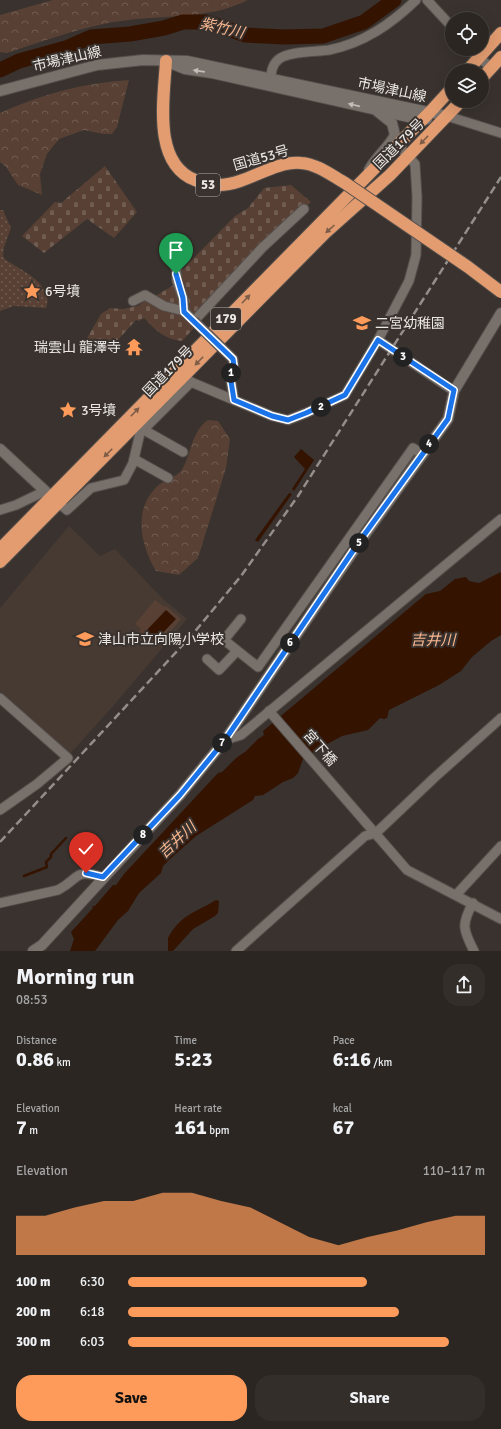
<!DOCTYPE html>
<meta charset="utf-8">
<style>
body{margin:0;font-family:Signika,"Noto Sans JP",sans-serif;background:#332e2a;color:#f1f3f6;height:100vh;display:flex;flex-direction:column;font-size:15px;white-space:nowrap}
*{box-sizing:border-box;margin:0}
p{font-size:13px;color:#a6a5a5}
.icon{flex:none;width:22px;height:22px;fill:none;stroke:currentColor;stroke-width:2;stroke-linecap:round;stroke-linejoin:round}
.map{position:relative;height:951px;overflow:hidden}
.sheet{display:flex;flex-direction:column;background:#2b2622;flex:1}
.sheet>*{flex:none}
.controls{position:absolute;left:445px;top:12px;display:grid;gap:8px}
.controls a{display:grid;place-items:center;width:44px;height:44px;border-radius:50%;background:#2b2622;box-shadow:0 4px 16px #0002,0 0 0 1px #474340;font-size:20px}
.pin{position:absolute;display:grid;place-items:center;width:34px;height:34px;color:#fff;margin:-41px -17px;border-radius:50% 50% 50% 0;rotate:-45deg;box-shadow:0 0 4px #0007}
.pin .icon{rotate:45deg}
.km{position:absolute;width:20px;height:20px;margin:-10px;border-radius:50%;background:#222;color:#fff;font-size:11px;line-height:20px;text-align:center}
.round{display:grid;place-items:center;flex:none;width:42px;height:42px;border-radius:16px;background:#332e2a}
.headline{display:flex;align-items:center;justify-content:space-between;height:68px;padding:0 16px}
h1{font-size:22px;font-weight:800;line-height:30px}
.figures{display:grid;grid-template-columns:repeat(3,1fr);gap:6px;height:68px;padding:4px 16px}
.figures div{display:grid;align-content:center}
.figures b{font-size:20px;font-weight:800}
.figures small{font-size:11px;font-weight:400}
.figures p{font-size:11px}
.chart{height:112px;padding:8px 16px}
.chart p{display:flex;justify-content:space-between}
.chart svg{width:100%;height:72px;margin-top:4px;fill:#ff9b5a;opacity:.7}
.primary-button{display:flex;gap:8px;margin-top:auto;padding:8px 16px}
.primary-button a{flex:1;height:46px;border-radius:16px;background:#ff9b5a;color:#111;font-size:16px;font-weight:800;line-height:46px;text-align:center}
.primary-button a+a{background:#332e2a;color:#f1f3f6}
ul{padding:0 16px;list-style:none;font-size:13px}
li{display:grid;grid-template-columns:64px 48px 1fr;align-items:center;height:30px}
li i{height:10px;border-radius:5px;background:#ff9b5a}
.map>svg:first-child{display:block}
.built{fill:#473a33}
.green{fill:url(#green-dots)}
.forest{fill:url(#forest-crowns)}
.cemetery{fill:url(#cemetery-stones)}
.pitch{fill:#584134}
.water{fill:#341300}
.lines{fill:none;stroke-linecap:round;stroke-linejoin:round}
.stream{stroke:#341300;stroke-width:2.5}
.river{stroke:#341300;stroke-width:15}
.street-casing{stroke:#554f4c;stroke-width:11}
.secondary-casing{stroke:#554f4c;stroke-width:12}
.highway-casing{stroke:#554f4c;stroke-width:14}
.street{stroke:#78706b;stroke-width:9}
.secondary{stroke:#78706b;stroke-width:10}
.highway{stroke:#e29c70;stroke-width:12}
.rail{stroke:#948e8b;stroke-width:2.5;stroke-dasharray:8 4;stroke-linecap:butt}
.street-bridge-casing{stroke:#554f4c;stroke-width:11;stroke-linecap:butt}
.highway-bridge-casing{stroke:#554f4c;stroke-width:14;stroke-linecap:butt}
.street-bridge{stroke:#78706b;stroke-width:9}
.highway-bridge{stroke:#e29c70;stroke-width:12}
.oneway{fill:#c3bdba}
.oneway2{fill:#7d5c48}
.route-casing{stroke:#fff;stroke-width:8}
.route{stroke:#1a73e8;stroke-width:5}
.labels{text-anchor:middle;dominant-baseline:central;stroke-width:4;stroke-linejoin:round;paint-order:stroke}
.shield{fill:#39322e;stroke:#b6b1ad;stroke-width:1}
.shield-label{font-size:13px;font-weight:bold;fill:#ebe7e4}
.street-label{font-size:14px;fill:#ebe7e4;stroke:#39322e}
.poi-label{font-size:14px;fill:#ebe7e4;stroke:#39322e;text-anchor:start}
.water-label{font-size:15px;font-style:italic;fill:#fab78f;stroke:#39322e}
</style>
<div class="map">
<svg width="501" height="951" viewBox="0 0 501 951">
<defs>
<pattern id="green-dots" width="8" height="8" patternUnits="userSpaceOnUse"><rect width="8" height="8" fill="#584134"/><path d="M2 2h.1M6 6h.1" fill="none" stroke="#705c51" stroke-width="1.8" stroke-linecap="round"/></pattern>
<pattern id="forest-crowns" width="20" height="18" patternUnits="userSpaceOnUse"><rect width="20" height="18" fill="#584134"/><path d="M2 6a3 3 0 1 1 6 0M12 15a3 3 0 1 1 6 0" fill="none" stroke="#705c51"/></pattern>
<pattern id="cemetery-stones" width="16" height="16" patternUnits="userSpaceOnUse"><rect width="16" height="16" fill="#584134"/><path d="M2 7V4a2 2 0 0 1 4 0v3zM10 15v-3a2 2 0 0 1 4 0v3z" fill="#705c51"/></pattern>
</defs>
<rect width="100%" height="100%" fill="#39322e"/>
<!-- built -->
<polygon class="built" points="69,526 100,556 115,549 162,598 187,619 114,705 69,755 0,691 0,608"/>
<!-- green -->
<path class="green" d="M 0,210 L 3,210 L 11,228 L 4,247 L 3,256 L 6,260 C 21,270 55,285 46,308 L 14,306 L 0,311 Z"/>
<!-- forest -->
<g class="forest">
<path d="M 53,0 L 248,0 C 211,19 168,15 128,20 C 86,25 47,40 7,53 L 0,52 L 0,15 Z"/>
<path d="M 129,80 L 117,127 L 112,134 L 103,134 L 84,130 L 59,139 L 47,154 L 40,174 L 42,195 L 18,185 L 6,167 L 0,162 L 0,113 C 42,94 83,83 129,80 Z"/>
<path d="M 208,420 L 218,421 L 230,439 L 226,468 L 198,558 L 179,575 L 156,571 C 140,544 132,507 160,484 C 167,478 178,477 183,468 C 192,452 191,432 208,420 Z"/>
</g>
<!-- cemetery -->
<g class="cemetery">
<polygon points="105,166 137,212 114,238 87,219 44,253 22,236 55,202 61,203"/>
<polygon points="291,185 311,202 194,318 187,312 177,275 235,216 248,208 264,188"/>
<polygon points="174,285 179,294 181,307 164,303 155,296"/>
<path d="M 146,300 L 181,313 L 195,327 L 182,341 C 162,338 157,331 144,318 L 139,321 L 136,320 L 117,341 L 92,347 L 86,340 L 101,314 L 110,308 L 123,309 L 138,306 Z"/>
</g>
<!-- pitch -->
<polygon class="pitch" points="155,600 164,607 166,606 181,619 156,648 138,633 141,629 135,624"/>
<!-- water -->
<g class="water">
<polygon points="301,449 314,460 294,491 292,489 305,469 294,457"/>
<polygon points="289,493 292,494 258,542 255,540"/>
<polygon points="501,572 501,635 491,641 472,657 461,671 439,685 389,710 387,718 384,719 380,718 368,730 342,736 320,748 303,759 298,773 293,778 283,782 263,795 255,796 253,800 196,836 170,859 163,866 161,873 139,893 128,911 118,920 95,951 70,951 74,939 71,932 93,908 92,906 95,906 113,885 116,885 124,874 218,773 222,772 236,758 245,752 258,739 264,735 263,731 426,594 440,591 455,579 466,577 469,581 479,583"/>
<polygon points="166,610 176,619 155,641 145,632"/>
<path d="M 216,900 L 219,901 L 218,913 L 215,916 L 193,929 L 173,951 L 168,951 L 168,938 C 181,914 195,913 216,900 Z"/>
</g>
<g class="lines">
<!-- stream -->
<polyline class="stream" points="24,876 47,867 46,862 51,857 51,854 66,838"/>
<!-- river -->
<polyline class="river" points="0,70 19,61 66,48 91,37 130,34 164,28 183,22 207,22 245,35 284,37 323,36 364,22 394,0"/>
<!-- street casing -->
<g class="street-casing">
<g id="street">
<polyline points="427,0 452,27"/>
<polyline points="468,49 492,68"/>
<path d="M 270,84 C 271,75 271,65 279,59 C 289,51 316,52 329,50 C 364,43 391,24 416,0"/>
<polyline points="447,116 501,133"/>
<polyline points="176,265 177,281 183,298 184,311 194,321 263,247 304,209"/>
<polyline points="133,301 145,295 164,306 184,311"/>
<polyline points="378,340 454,391"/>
<polyline points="233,359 234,367 230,375 234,400"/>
<polyline points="180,374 191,382 272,416 288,420 306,413 345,395 378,340 409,281 416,255 417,197 415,164 397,144"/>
<polyline points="144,430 183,452"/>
<polyline points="134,459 168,478"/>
<polyline points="59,503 67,510 91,488 124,480 133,463 140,433 191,382"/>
<polyline points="0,510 16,505 45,491"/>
<polyline points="241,619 224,640 258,667 413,448 422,454"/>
<polyline points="207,659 219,670 237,651"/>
<polyline points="0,698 68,758 37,784 0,810"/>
<polyline points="269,711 407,870 501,919"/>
<polyline points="225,740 241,735 501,519"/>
<polyline points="456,895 501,846"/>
<path d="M 0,903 L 58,890 C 82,877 72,869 103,877"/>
<path d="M 473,903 C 461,924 463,930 474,951"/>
<polyline points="236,951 365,836 376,833 434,778 501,718"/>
</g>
</g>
<!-- secondary casing -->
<g class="secondary-casing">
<g id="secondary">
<polyline points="170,63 185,69 212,73 422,120 427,119"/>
<polyline points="0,91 97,65 143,60 187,61 447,116"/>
<path d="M 369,170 C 376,157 388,148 395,135 L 392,123 L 377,111"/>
<polyline points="0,449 57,502"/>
<polyline points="33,951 42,945 180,795 225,740 359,543 448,419 454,391 501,313"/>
</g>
</g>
<!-- highway casing -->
<g class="highway-casing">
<g id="highway">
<path d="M 166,61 C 164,98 152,163 195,180 C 212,186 222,187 240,181 C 258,175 281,161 301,163 C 317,164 331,175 345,183"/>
<polyline points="467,71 501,33"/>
<polyline points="482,78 501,57"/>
<polyline points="0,549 430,112 452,88"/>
<polyline points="0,562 325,233 390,175 461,101"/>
</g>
</g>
<!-- street -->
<use href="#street" class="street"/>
<!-- secondary -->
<use href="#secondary" class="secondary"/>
<!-- highway -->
<use href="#highway" class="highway"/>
<!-- rail -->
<polyline class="rail" points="0,842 192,635 241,576 298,496 501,177"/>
<!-- street-bridge casing -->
<g class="street-bridge-casing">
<polyline id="street-bridge" points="194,321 233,359"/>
</g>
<!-- highway-bridge casing -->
<g class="highway-bridge-casing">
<polyline id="highway-bridge" points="345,183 468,267 501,292"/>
</g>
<!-- street-bridge -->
<use href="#street-bridge" class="street-bridge"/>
<!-- highway-bridge -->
<use href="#highway-bridge" class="highway-bridge"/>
</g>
<!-- one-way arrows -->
<defs><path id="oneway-solid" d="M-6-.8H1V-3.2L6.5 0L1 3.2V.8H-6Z"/></defs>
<g class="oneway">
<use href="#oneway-solid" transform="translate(199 71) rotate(-172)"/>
<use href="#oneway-solid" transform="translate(354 105) rotate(-167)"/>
</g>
<g class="oneway2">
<use href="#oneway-solid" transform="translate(424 140) rotate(134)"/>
<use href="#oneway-solid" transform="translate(330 229) rotate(138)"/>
<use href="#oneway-solid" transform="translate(246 299) rotate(-46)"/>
<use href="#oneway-solid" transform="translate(199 361) rotate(134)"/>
<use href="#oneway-solid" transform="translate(135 412) rotate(-46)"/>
<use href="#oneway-solid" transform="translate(108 453) rotate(135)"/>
</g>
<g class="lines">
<!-- route casing -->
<g class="route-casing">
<polyline id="route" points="86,873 103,877 180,795 225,740 359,542 448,419 454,390 378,340 345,395 306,413 288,420 272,416 234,400 230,375 234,366 233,359 184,312 183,298 176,274"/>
</g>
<!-- route -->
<use href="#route" class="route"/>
</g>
<!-- icons -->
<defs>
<g id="sight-bare" transform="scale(1.38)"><path d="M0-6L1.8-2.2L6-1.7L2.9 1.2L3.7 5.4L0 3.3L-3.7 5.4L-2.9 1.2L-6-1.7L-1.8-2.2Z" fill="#ff9b5a" stroke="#39322e" stroke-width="2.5" paint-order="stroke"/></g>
<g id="school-bare" transform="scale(1.38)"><path d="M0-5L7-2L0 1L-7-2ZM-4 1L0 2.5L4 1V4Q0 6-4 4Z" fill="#ff9b5a" stroke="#39322e" stroke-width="2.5" paint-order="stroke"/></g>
<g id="temple-bare" transform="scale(1.38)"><path d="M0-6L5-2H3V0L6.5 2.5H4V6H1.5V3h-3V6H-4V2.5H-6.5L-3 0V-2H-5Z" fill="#ff9b5a" stroke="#39322e" stroke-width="2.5" paint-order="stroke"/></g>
</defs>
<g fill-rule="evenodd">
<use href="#sight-bare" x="32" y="291"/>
<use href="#school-bare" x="362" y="323"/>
<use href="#temple-bare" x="134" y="347"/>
<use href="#sight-bare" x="68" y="410"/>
<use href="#school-bare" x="85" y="639"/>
</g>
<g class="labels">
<!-- shield labels -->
<g class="shield">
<rect x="196" y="174" width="24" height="22" rx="3"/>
<rect x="211" y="308" width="30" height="22" rx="3"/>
</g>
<g class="shield-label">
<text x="208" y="185">53</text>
<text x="226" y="319">179</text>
</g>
<!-- street labels -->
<g class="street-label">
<text transform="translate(67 59) rotate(-13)">市場津山線</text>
<text transform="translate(392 90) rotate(12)">市場津山線</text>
<text transform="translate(399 144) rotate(-45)">国道179号</text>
<text transform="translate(261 158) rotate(-16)">国道53号</text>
<text transform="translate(168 371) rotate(-46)">国道179号</text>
<text transform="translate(320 748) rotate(49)">宮下橋</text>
</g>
<!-- poi labels -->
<g class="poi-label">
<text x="45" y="291">6号墳</text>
<text x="375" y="323">二宮幼稚園</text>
<text x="121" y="347" text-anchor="end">瑞雲山 龍澤寺</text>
<text x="81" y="410">3号墳</text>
<text x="98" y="639">津山市立向陽小学校</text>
</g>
<!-- water labels -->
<g class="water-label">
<text transform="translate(222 28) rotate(13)">紫竹川</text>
<text x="433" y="640">吉井川</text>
<text transform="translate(177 840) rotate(-43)">吉井川</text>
</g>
</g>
</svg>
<div class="controls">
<a><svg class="icon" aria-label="locate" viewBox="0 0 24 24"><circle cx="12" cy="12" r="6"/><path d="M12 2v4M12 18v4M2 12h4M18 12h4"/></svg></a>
<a><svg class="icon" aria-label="layers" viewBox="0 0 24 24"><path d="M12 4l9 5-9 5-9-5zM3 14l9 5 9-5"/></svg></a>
</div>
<div class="pin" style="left:176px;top:274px;background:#1e9e55"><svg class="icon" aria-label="arrive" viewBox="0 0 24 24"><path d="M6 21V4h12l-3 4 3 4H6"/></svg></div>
<div class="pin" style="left:86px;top:873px;background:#d93025"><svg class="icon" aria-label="check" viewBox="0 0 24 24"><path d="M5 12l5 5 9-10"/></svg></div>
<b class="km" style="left:231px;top:373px">1</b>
<b class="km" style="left:321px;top:407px">2</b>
<b class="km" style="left:403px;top:357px">3</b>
<b class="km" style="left:429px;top:444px">4</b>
<b class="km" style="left:359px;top:543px">5</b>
<b class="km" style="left:290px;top:643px">6</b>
<b class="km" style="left:222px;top:743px">7</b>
<b class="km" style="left:143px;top:835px">8</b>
</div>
<section class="sheet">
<div class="headline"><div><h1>Morning run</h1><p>08:53</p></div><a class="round"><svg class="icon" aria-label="share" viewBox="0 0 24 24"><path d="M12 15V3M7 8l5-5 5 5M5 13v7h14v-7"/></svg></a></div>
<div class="figures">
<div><p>Distance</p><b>0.86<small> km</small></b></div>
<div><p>Time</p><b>5:23</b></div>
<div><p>Pace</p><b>6:16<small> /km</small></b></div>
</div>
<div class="figures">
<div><p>Elevation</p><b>7<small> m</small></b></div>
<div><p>Heart rate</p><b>161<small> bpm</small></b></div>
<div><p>kcal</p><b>67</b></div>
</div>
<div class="chart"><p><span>Elevation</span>110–117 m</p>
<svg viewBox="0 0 160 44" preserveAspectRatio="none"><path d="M0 44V20L10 20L20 15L30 11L40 11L50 6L60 6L70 11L80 15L90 24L100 33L110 38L120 33L130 29L140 24L150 20L160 20V44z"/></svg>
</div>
<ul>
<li><b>100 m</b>6:30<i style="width:67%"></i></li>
<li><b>200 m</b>6:18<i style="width:76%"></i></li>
<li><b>300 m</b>6:03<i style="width:90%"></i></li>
</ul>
<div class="primary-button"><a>Save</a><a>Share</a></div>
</section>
